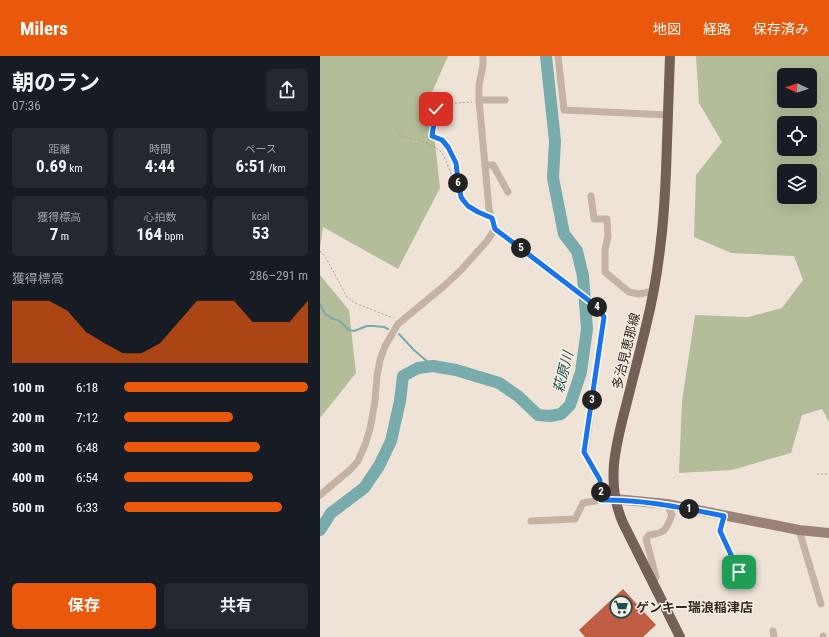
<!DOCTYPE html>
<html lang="ja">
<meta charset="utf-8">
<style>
body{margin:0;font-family:"Roboto Condensed","Noto Sans JP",sans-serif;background:#242831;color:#f1f3f6;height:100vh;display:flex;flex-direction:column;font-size:15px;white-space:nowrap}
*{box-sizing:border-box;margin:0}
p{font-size:13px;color:#9ea1a6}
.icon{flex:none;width:22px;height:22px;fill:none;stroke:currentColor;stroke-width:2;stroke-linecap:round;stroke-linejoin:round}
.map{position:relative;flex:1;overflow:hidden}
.panel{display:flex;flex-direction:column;background:#171b24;width:320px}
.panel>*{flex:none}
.needle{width:26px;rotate:273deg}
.controls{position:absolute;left:457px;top:12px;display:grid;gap:8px}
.controls a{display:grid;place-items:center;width:40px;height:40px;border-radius:6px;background:#171b24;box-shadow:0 4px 16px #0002;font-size:20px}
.pin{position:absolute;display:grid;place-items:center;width:34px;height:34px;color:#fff;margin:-17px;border-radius:8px;box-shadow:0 2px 6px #0006}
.km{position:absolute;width:20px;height:20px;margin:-10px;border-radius:50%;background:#222;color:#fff;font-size:11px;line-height:20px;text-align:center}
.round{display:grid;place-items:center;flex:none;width:42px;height:42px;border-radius:6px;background:#242831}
.summary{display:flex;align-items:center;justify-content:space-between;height:68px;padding:0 12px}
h1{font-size:22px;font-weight:700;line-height:30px}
.metrics{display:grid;grid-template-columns:repeat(3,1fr);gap:6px;height:68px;padding:4px 12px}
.metrics div{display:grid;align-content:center;border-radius:6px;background:#242831;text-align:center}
.metrics b{font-size:17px;font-weight:700}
.metrics small{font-size:11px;font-weight:400}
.metrics p{font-size:11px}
.chart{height:112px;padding:8px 12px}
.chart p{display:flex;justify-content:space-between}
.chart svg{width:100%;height:72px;margin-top:4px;fill:#ea580c;opacity:.7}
.action{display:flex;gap:8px;margin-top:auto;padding:8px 12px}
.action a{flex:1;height:46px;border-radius:6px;background:#ea580c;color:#fff;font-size:16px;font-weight:700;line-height:46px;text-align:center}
.action a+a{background:#242831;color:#f1f3f6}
ul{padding:0 12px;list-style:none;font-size:13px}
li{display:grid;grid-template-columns:64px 48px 1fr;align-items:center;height:30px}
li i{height:10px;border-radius:5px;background:#ea580c}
header{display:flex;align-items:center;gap:24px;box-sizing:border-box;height:56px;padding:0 20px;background:#ea580c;color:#fff}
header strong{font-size:19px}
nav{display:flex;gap:22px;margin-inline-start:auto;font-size:14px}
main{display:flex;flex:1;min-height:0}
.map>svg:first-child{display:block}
.green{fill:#b3bd99;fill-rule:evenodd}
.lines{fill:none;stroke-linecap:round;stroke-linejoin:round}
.stream{stroke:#78abab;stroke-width:2}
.river{stroke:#78abab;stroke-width:12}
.building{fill:#c05d45}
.path{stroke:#b29c8f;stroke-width:1;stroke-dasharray:2 2;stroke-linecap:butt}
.street{stroke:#c6b2a4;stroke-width:7}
.secondary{stroke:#9a8276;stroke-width:10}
.primary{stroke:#745f57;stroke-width:10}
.route-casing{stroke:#fff;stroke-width:8}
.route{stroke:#1a73e8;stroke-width:5}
.labels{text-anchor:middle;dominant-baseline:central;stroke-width:3;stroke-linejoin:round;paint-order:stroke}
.street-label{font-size:13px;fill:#322925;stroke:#f8ede3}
.poi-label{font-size:13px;font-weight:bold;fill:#322925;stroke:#f8ede3;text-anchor:start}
.water-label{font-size:14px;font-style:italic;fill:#1d5051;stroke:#f8ede3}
</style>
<header>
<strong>Milers</strong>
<nav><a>地図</a><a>経路</a><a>保存済み</a></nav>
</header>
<main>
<section class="panel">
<div class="summary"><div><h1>朝のラン</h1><p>07:36</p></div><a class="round"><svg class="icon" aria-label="share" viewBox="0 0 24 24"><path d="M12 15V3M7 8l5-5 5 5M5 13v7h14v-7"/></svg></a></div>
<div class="metrics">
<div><p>距離</p><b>0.69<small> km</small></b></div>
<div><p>時間</p><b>4:44</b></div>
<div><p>ペース</p><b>6:51<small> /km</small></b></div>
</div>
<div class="metrics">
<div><p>獲得標高</p><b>7<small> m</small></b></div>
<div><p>心拍数</p><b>164<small> bpm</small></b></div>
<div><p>kcal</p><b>53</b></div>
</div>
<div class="chart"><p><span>獲得標高</span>286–291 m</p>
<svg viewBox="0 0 160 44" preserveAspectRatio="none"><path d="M0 44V6L10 6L20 6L30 12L40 25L50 32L60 38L70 38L80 32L90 19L100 6L110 6L120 6L130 19L140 19L150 19L160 6V44z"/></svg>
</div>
<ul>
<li><b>100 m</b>6:18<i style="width:100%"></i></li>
<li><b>200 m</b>7:12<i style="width:59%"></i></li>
<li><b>300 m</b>6:48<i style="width:74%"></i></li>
<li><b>400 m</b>6:54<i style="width:70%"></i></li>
<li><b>500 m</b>6:33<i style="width:86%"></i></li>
</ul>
<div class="action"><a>保存</a><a>共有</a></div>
</section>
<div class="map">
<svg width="509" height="581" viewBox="0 0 509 581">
<rect width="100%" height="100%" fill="#efe3d7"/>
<!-- green -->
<g class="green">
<polygon points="0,0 128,0 110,41 120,132 78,213 3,171 0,192"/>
<path d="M 376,0 L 509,0 L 509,366 L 502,353 L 482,359 L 471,397 L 412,414 L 359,417 L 362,345 L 375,259 L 428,261 L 462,252 L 483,224 L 474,200 L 411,197 L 374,181 L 376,119 L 402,86 L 379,47 ZM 464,19 L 490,19 L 490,45 L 464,45 ZM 464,67 L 490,67 L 490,93 L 464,93 ZM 464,115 L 490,115 L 490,141 L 464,141 Z"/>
<polygon points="0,219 29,254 36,317 0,362"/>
</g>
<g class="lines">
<!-- stream -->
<g class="stream">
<polyline points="0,248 5,258 13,263 18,264 29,274 34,275 47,270 54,270 64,271 68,273"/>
<polyline points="79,278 94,294 109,307 110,311"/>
</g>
<!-- river -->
<polyline class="river" points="0,474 11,457 44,432 59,410 71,385 80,345 83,320 98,312 113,310 136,314 179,327 198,340 218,359 230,360 241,358 250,349 261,316 267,273 263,220 257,195 244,178 233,122 235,85 226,0"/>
</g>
<!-- building -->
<polygon class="building" points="303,533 336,569 323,581 265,581 259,574"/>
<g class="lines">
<!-- path -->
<g class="path">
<path d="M 79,79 C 92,83 108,85 119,94 C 123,97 125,103 127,107 C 136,131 139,148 164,158"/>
<path d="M 141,141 C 138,123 138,98 123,85 C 120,83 116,81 112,80 L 116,53 L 119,50 L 123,48 L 152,46"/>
<polyline points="0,195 6,202 27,241 35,247 73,262"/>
<polyline points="497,418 509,418"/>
</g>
<!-- street -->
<g class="street">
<polyline points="163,0 163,9 159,29 159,44 169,153 175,173 191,185 275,250 284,261 265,396 279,424 281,444 295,443"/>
<polyline points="238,0 244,54 348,59"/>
<polyline points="159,44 185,44"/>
<polyline points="165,109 173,109 188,136"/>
<polyline points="271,140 274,163 287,163 288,180 285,194 285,216 309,236 319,238 334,235"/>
<polyline points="0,439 31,413 38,405 45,389 50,373 55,345 57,320 60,304 65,290 78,268 124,230 141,214 167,185 175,173"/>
<polyline points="404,460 400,475 419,516 433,518"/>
<polyline points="211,465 255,463 263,447 281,444"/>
<polyline points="479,474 501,548"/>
<path d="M 333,527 L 336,521 L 326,483 L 329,479 C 345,477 346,474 352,459 L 347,448"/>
<polyline points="453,575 454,581"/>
<polyline points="503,580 503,581"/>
</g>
<!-- secondary -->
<polyline class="secondary" points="295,443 347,448 479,474 509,477"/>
<!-- primary -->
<path class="primary" d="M 350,0 C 349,38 347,76 346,115 C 345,138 344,161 341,184 C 338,213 333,242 326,270 C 320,296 313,321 307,346 C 296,388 285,426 303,467 L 360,581"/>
</g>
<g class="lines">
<!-- route casing -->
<g class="route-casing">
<path id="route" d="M 116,53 L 112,80 L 122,84 L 128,91 L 136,107 L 138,124 L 141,141 L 143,144 L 148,150 L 158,156 L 172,162 L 175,173 L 191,185 L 276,250 L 284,261 L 264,396 L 280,424 L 281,444 C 323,443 363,452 404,460 L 400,475 L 419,516"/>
</g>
<!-- route -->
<use href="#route" class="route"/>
</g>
<!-- icons -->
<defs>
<g id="supermarket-ring" transform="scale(1.15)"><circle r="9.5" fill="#f8ede3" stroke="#1d5051" stroke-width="1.5"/><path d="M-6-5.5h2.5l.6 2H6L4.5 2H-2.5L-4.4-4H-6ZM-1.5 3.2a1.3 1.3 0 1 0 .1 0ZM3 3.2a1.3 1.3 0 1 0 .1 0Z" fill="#1d5051"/></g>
</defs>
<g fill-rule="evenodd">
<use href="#supermarket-ring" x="301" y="551"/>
</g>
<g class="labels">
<!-- street labels -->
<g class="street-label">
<text transform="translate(306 295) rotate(-76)">多治見恵那線</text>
</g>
<!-- poi labels -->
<g class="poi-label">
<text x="316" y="551">ゲンキー瑞浪稲津店</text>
</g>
<!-- water labels -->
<g class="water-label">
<text transform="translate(243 316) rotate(-76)">萩原川</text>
</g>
</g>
</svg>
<div class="controls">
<a><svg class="needle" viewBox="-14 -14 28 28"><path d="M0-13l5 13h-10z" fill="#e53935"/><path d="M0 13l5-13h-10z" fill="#9ea1a6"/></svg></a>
<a><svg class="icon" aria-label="locate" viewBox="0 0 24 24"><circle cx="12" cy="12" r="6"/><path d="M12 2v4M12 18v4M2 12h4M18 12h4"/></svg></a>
<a><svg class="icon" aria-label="layers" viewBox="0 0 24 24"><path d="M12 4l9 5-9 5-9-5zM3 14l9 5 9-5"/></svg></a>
</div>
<div class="pin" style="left:419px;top:516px;background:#1e9e55"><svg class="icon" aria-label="arrive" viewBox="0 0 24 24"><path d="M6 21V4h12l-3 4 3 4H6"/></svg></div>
<div class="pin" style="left:116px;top:53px;background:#d93025"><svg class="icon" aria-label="check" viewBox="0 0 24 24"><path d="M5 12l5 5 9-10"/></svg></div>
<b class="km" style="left:369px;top:453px">1</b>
<b class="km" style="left:281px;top:436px">2</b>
<b class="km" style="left:272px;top:344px">3</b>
<b class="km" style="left:277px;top:251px">4</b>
<b class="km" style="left:201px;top:192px">5</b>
<b class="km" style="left:138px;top:127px">6</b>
</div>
</main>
